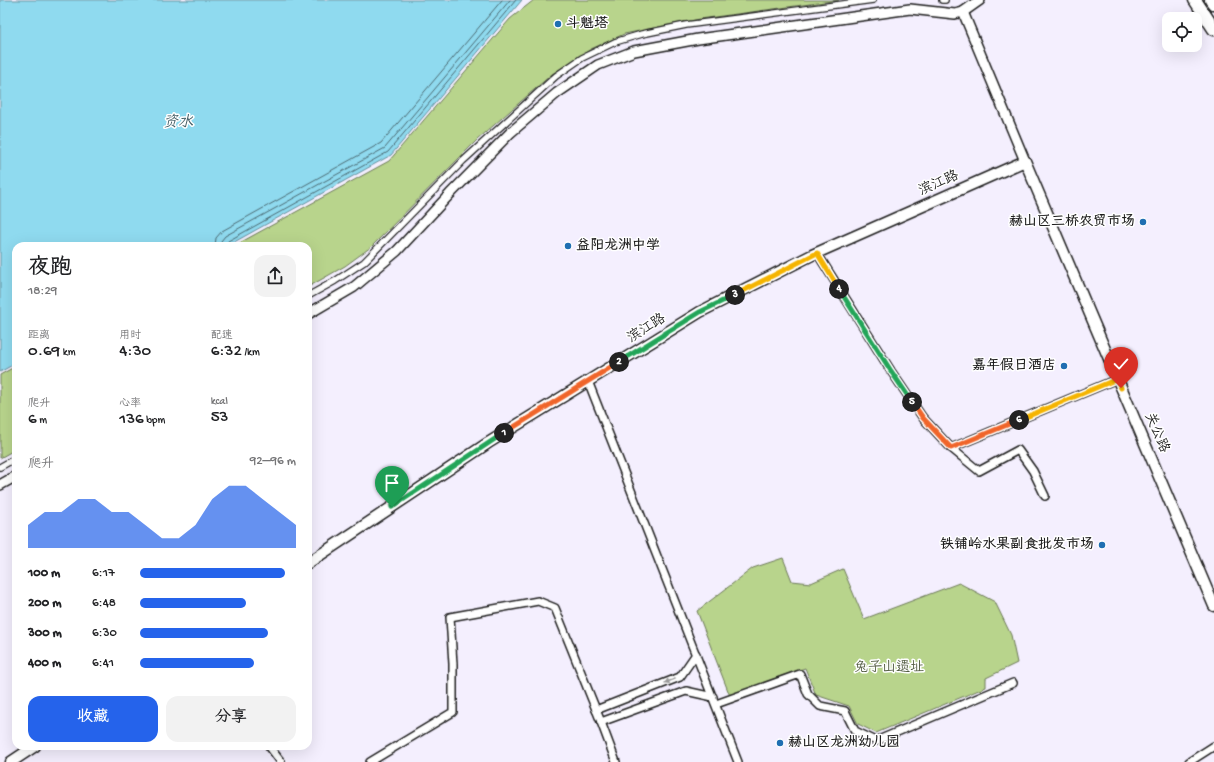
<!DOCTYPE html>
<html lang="zh">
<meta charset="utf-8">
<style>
body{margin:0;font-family:"Gochi Hand","LXGW WenKai TC",sans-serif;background:#f2f2f2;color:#202124;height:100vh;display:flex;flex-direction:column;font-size:15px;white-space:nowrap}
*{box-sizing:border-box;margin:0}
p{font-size:13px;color:#757577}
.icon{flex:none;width:22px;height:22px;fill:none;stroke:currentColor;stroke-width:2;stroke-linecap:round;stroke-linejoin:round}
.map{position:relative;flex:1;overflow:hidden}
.details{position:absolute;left:12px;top:242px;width:300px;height:508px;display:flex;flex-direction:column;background:#fff;border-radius:12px;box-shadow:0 4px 16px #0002}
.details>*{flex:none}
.buttons{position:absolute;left:1162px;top:12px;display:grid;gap:8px}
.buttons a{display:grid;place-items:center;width:40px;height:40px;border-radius:8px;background:#fff;box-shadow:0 4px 16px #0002;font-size:20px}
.pin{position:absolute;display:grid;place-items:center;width:34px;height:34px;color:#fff;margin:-41px -17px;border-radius:50% 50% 50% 0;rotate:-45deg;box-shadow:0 0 4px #0007}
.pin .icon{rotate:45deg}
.km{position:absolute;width:20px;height:20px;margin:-10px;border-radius:50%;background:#222;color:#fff;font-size:11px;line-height:20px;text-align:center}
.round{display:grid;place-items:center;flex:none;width:42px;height:42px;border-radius:12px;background:#f2f2f2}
.overview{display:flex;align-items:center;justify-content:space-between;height:68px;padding:0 16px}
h1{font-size:22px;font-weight:600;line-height:30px}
.stats{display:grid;grid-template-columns:repeat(3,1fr);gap:6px;height:68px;padding:4px 16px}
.stats div{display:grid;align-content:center}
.stats b{font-size:17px;font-weight:600}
.stats small{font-size:11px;font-weight:400}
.stats p{font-size:11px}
.chart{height:112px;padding:8px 16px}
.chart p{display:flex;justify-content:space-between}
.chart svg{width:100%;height:72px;margin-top:4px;fill:#2563eb;opacity:.7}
.cta{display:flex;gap:8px;margin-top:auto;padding:8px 16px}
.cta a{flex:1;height:46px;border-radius:12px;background:#2563eb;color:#fff;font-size:16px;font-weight:600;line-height:46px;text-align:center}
.cta a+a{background:#f2f2f2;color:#202124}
ul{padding:0 16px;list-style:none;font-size:13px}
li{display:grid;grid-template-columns:64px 48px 1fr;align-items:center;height:30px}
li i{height:10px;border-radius:5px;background:#2563eb}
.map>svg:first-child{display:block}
.green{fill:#b8d48c;stroke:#6a7854}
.water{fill:#8fdaef;stroke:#618e9b}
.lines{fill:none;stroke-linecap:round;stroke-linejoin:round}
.shore{stroke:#4a6870;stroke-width:1}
.pedestrian-casing{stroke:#1c1c1c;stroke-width:8}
.minor-casing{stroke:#1c1c1c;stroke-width:10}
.tertiary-casing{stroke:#1c1c1c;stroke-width:12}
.secondary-casing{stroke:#1c1c1c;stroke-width:13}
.primary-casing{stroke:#1c1c1c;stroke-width:15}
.pedestrian{stroke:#fff;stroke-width:5.5}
.minor{stroke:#fff;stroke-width:7}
.tertiary{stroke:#fff;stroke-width:9}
.secondary{stroke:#fff;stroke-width:10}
.primary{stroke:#fff;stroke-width:12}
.oneway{fill:#999}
.split-1-casing{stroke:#fff;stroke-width:8}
.split-2-casing{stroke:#fff;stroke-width:8}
.split-3-casing{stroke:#fff;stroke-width:8}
.split-4-casing{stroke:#fff;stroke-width:8}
.split-5-casing{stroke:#fff;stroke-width:8}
.split-6-casing{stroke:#fff;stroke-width:8}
.split-7-casing{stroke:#fff;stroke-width:8}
.split-1{stroke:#22a559;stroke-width:5}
.split-2{stroke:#f0652b;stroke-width:5}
.split-3{stroke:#22a559;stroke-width:5}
.split-4{stroke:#f5b400;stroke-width:5}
.split-5{stroke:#22a559;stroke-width:5}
.split-6{stroke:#f0652b;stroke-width:5}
.split-7{stroke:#f5b400;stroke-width:5}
.poi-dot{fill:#1f6fb2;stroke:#fff;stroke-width:1.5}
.labels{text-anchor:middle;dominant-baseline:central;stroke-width:3;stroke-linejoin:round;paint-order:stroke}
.poi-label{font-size:14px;font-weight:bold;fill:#1c1c1c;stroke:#fff;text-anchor:start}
.street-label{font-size:14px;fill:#1c1c1c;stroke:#fff}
.park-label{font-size:14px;fill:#535c43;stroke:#fff}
.water-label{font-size:15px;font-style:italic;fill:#445e66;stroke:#fff}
</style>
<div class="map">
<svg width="1214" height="762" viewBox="0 0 1214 762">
<rect width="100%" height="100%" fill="#f4effe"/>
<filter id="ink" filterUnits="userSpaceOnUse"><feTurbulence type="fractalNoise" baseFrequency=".025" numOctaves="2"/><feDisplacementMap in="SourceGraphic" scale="8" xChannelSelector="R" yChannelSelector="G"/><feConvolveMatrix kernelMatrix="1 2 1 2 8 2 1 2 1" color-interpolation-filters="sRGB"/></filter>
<g filter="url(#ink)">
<!-- green -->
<g class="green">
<polygon points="534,0 839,0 700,19 624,34 591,49 552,74 477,140 371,247 345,266 308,287 308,246 234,246 389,161 510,19"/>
<polygon points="16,366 16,449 0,458 0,375"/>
<polygon points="783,558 792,581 811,583 843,569 864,619 959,583 995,602 1011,635 1017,663 986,678 986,687 876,733 858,724 849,706 816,695 805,668 730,696 697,611 753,568"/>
</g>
<!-- water -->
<polygon class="water" points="0,0 522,0 391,155 227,246 16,246 16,363 0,372"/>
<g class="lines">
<!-- shore -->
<g class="shore">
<polyline points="215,246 216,238 222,231 381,143 502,0"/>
<polyline points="221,246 221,241 225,236 385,148 510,0"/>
<polyline points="226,246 228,241 388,152 516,0"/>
</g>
<!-- pedestrian casing -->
<g class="pedestrian-casing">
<g id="pedestrian">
<polyline points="942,0 945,0"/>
<polyline points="308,296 335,281 364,262 463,161 556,76 582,58 615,42 642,34 686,25 873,0"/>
<polyline points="0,467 16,458"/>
</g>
</g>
<!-- minor casing -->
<g class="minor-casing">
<g id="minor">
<polyline points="817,253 891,371 923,418 951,448 979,471 1018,450 1033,471 1045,496"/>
<polyline points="588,381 738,762"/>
<polyline points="951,448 1117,379"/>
<polyline points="716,704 800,674 808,694 820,706 845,711 855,731 876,741 1013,683"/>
<polyline points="596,710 680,677 696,654"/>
<polyline points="601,722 686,691 713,697"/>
<polyline points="269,746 281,762"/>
<polyline points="370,762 453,712 453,664 450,617 538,601 555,608 601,722 616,762"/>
<polyline points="1189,762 1214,746"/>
</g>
</g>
<!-- tertiary casing -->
<g class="tertiary-casing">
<g id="tertiary">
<polyline points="963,12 1025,161"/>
<polyline points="308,314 354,287 397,251 450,194 510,133 557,93 598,65 634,51 698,39 910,9 955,14 963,12 980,0"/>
<polyline points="0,485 16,476"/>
</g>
</g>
<!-- secondary casing -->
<g class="secondary-casing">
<g id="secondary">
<polyline points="308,563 488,443 700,312 812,255 1025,161 1214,606"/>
<polyline points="11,762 35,746"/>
</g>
</g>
<!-- primary casing -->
<g class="primary-casing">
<g id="primary">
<polyline points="1195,0 1214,29"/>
<polyline points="1211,0 1214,4"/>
</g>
</g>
<!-- pedestrian -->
<use href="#pedestrian" class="pedestrian"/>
<!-- minor -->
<use href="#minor" class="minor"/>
<!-- tertiary -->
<use href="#tertiary" class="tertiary"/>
<!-- secondary -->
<use href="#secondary" class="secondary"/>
<!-- primary -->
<use href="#primary" class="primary"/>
</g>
<!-- one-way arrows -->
<defs><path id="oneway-solid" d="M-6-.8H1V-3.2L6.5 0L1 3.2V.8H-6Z"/></defs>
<use class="oneway" href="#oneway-solid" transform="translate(670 681) rotate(159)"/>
</g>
<g class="lines" filter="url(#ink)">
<!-- split-1 casing -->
<g class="split-1-casing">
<polyline id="split-1" points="392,507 504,433"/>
</g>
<!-- split-2 casing -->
<g class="split-2-casing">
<polyline id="split-2" points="504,433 619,362"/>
</g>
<!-- split-3 casing -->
<g class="split-3-casing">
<polyline id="split-3" points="619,362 700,312 735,295"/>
</g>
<!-- split-4 casing -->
<g class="split-4-casing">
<polyline id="split-4" points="735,295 817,253 839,289"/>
</g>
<!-- split-5 casing -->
<g class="split-5-casing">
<polyline id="split-5" points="839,289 891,371 912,402"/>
</g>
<!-- split-6 casing -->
<g class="split-6-casing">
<polyline id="split-6" points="912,402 923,418 951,448 1019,420"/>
</g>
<!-- split-7 casing -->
<g class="split-7-casing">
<polyline id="split-7" points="1019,420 1117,379 1121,388"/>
</g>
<!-- split-1 -->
<use href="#split-1" class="split-1"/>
<!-- split-2 -->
<use href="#split-2" class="split-2"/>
<!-- split-3 -->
<use href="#split-3" class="split-3"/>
<!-- split-4 -->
<use href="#split-4" class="split-4"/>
<!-- split-5 -->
<use href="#split-5" class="split-5"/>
<!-- split-6 -->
<use href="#split-6" class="split-6"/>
<!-- split-7 -->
<use href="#split-7" class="split-7"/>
</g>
<!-- markers -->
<g class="poi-dot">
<circle cx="558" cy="24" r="4"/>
<circle cx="1143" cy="222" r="4"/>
<circle cx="568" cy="246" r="4"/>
<circle cx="1064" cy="366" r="4"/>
<circle cx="1102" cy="545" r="4"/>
<circle cx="780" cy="743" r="4"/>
</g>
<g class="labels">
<!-- poi labels -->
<g class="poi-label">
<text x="566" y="24">斗魁塔</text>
<text x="1135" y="222" text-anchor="end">赫山区三桥农贸市场</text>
<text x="576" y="246">益阳龙洲中学</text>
<text x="1056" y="366" text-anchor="end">嘉年假日酒店</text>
<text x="1094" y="545" text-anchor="end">铁铺岭水果副食批发市场</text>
<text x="788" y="743">赫山区龙洲幼儿园</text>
</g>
<!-- street labels -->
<g class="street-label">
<text transform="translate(939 184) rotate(-24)">滨江路</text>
<text transform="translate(647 329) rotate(-32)">滨江路</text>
<text transform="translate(1156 433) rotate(67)">关公路</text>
</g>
<!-- park labels -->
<g class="park-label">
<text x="889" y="668">兔子山遗址</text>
</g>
<!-- water labels -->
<g class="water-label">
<text x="178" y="123">资水</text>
</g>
</g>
</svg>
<div class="buttons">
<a><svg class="icon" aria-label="locate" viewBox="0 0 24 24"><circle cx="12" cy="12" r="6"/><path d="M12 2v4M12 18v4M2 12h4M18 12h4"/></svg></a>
</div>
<div class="pin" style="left:392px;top:507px;background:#1e9e55"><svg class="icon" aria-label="arrive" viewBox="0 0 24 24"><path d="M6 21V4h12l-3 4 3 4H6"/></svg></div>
<div class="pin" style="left:1121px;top:388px;background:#d93025"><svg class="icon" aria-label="check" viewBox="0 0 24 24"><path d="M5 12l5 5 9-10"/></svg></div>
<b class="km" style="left:504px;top:433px">1</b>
<b class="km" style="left:619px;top:362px">2</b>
<b class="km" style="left:735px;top:295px">3</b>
<b class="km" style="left:839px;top:289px">4</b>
<b class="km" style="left:912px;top:402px">5</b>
<b class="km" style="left:1019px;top:420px">6</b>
<section class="details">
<div class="overview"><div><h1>夜跑</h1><p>18:29</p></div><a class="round"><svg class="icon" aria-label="share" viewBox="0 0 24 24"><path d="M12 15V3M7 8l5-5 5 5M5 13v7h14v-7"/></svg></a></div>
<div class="stats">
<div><p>距离</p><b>0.69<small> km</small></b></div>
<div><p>用时</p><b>4:30</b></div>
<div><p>配速</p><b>6:32<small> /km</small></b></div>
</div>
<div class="stats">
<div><p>爬升</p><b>6<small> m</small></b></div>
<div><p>心率</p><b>136<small> bpm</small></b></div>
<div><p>kcal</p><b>53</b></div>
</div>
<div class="chart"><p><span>爬升</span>92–96 m</p>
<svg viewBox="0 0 160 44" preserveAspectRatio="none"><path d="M0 44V30L10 22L20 22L30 14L40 14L50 22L60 22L70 30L80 38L90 38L100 30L110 14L120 6L130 6L140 14L150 22L160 30V44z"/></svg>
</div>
<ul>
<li><b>100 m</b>6:17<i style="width:93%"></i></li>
<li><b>200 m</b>6:48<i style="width:68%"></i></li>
<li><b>300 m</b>6:30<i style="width:82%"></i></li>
<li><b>400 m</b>6:41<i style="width:73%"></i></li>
</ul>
<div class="cta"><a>收藏</a><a>分享</a></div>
</section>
</div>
